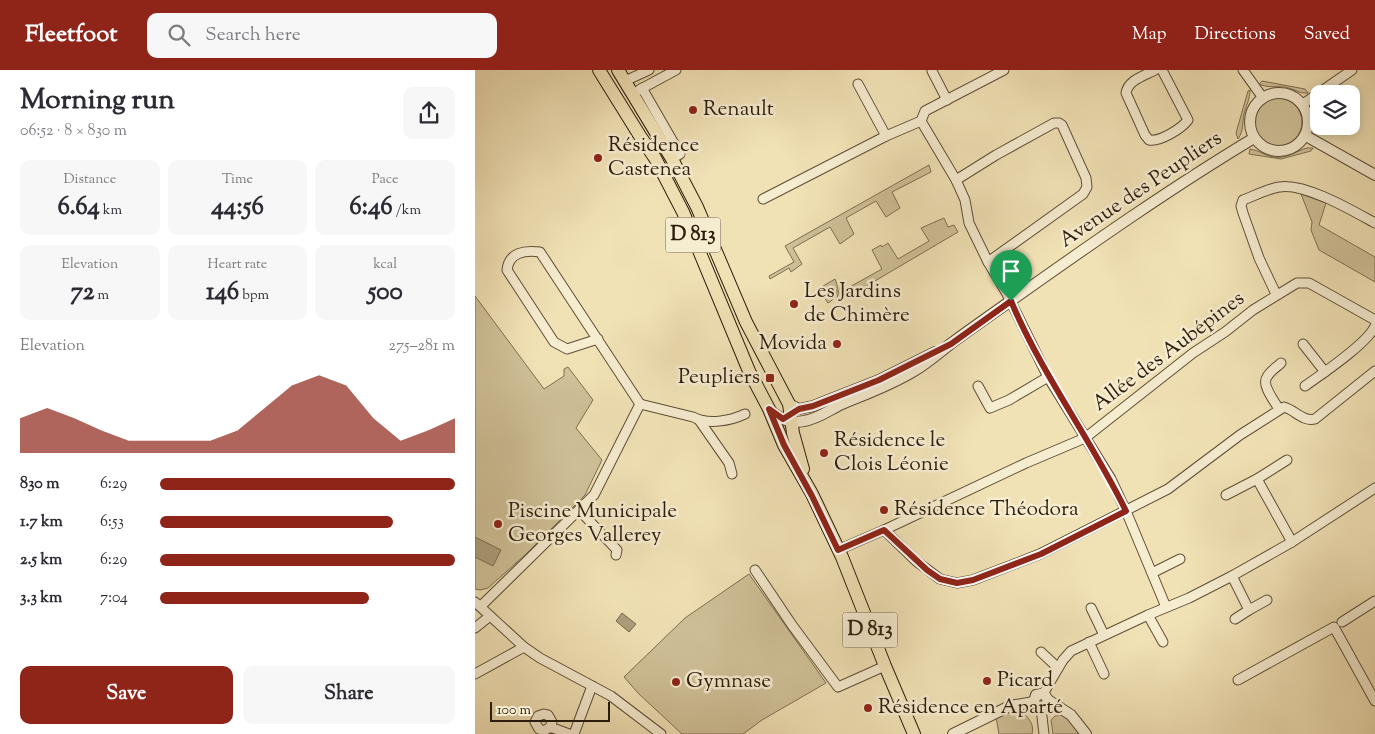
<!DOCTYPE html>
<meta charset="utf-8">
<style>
body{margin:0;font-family:"Sorts Mill Goudy",serif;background:#f7f7f7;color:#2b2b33;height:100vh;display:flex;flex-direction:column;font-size:19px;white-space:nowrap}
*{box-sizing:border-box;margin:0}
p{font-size:16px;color:#7c7c81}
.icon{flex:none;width:28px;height:28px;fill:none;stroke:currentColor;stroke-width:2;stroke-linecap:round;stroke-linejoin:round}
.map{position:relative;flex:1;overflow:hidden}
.panel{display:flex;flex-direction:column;background:#fff;width:475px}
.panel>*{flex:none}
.buttons{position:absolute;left:835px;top:15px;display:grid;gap:10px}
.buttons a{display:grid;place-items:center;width:50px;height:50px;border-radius:10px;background:#fff;box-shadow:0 2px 12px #0003;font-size:25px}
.scale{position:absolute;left:15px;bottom:12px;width:120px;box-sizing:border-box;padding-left:5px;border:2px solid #2d1d0c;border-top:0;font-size:14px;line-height:18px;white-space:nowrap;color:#2d1d0c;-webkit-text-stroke:4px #f6ecd0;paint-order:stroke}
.pin{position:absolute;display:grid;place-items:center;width:42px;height:42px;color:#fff;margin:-51px -21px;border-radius:50% 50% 50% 0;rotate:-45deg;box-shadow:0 0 5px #0007}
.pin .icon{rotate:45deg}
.round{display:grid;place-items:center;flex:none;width:52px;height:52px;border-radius:10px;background:#f7f7f7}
.headline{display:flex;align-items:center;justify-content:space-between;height:85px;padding:0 20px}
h1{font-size:28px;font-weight:800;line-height:38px}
.stats{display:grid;grid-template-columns:repeat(3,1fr);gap:8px;height:85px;padding:5px 20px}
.stats div{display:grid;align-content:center;border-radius:10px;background:#f7f7f7;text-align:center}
.stats b{font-size:25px;font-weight:800}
.stats small{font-size:14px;font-weight:400}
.stats p{font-size:14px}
.chart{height:140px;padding:10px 20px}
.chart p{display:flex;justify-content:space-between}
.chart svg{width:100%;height:90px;margin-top:5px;fill:#8f2418;opacity:.7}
.action{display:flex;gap:10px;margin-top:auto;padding:10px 20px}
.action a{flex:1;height:58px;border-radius:10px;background:#8f2418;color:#fff;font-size:20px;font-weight:800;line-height:58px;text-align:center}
.action a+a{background:#f7f7f7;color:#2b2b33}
ul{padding:0 20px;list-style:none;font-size:16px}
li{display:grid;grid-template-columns:80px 60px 1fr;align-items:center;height:38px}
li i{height:12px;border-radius:6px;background:#8f2418}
header{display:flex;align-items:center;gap:30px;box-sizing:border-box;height:70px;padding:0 25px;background:#8f2418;color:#fff}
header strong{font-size:24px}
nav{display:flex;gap:28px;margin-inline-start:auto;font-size:18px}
.search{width:350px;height:45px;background:#f7f7f7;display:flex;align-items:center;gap:12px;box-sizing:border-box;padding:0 18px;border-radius:10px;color:#7c7c81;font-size:19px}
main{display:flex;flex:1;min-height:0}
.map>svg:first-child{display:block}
.green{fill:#d0c199;stroke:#7e6f52}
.water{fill:#ae9f7c;stroke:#7a6b4f}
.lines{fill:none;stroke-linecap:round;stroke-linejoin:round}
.minor-casing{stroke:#5e4e36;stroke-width:11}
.tertiary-casing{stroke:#5e4e36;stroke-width:12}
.primary-casing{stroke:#2d1d0c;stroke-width:14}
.minor{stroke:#f6ecd0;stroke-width:9}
.tertiary{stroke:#f6ecd0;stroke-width:10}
.primary{stroke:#f1e2b6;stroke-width:12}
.route-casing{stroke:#fff;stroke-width:10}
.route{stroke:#8f2418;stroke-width:6}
.poi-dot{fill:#8f2418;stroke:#f6ecd0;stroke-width:2}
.labels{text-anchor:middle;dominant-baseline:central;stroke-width:5;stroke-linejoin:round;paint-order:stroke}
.shield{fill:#f6ecd0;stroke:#695b47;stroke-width:1}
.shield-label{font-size:20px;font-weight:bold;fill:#2d1d0c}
.poi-label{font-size:21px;fill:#2d1d0c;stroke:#f6ecd0;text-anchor:start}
.street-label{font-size:21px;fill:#2d1d0c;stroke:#f6ecd0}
</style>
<header>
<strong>Fleetfoot</strong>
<div class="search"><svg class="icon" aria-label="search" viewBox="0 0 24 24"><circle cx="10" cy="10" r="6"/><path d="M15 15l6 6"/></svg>Search here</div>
<nav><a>Map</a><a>Directions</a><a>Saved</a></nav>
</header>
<main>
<section class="panel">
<div class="headline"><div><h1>Morning run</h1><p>06:52 · 8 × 830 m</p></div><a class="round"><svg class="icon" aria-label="share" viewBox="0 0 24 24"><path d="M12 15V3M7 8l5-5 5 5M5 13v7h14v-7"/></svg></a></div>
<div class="stats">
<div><p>Distance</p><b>6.64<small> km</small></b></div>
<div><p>Time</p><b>44:56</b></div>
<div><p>Pace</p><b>6:46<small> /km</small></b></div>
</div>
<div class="stats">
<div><p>Elevation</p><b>72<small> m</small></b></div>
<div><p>Heart rate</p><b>146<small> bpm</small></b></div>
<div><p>kcal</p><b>500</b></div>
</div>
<div class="chart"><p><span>Elevation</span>275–281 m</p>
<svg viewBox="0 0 160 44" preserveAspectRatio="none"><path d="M0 44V27L10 22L20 27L30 33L40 38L50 38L60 38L70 38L80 33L90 22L100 11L110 6L120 11L130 27L140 38L150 33L160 27V44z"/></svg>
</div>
<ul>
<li><b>830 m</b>6:29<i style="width:100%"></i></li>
<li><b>1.7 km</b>6:53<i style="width:79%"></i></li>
<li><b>2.5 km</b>6:29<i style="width:100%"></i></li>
<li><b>3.3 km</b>7:04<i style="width:71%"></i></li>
</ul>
<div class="action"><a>Save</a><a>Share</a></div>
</section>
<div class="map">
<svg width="900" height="664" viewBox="0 0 900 664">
<rect width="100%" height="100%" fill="#f1e2b6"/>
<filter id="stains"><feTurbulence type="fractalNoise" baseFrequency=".004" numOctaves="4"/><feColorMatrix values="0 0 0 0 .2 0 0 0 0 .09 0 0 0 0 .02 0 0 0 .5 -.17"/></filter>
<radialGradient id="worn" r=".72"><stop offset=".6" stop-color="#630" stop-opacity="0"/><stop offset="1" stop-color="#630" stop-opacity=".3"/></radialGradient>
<!-- green -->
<g class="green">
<path d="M 787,11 L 830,19 L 833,23 C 824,24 818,18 809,17 C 800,16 792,18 784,14 Z"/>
<path d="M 775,20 C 775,29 771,36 769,44 C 767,54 769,60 763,69 L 761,63 L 773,21 Z"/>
<circle cx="803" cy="52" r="24"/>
<path d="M 832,78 L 838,78 L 836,81 L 806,89 L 774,84 L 775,79 C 784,80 790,86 799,87 C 811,89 821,81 832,78 Z"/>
<polygon points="454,95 456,102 417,122 425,138 411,147 401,131 371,148 379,164 365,174 355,157 318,178 327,194 316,202 314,198 295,209 294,206 319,192 310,176"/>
<polygon points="826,124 851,133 844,155 900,187 900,212 844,180 836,160 837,152"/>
<polygon points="469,148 473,157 479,155 483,162 366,231 362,228 365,216 368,214 371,219 407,199 397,180 406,175 407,177 413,173 423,189 454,171 446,158"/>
<path d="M 360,209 C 365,219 362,228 353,233 L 343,219 Z"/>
<polygon points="0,226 69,319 89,306 89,299 93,297 118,330 101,358 127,390 110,425 50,485 13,518 5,520 0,519"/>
<polygon points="274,504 351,613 287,650 268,664 207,664 164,624 149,607 210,548"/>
<path d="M 545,639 C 552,647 560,653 557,664 L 524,664 L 521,647 Z"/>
<polygon points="587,645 600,654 608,664 578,664 576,650 580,646"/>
</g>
<!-- water -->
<g class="water">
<polygon points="0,467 26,480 18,496 0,487"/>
<polygon points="147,543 161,554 154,562 141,551"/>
</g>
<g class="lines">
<!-- minor casing -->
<g class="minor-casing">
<g id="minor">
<path d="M 680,0 C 669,6 653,10 651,23 L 670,65 L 674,70 C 685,72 706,59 713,50 L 687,0"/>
<polyline points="768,0 788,28"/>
<polyline points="457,1 472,30"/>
<polyline points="150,11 174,0"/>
<polyline points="383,14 411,66"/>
<polyline points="167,18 205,84 197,89"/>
<polyline points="164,20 201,0"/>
<polyline points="828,34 877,0"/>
<polyline points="446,51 481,110 490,130 494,153 513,192 532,224 573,307 636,409 651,441 691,537"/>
<polyline points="481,110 521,85 579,53 584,53 587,55 611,108 612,117 608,124 513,192"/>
<polyline points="288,129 411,66 446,51 450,41 529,0"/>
<path d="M 801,224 L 784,188 L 768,143 L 766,136 L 768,130 C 779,126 792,119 804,117 C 829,112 878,141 900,153"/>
<path d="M 123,269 L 92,279 L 79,272 L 32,200 C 34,182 50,180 65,182 L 165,334"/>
<polyline points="828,274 850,302"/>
<polyline points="503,316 515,338 534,330 573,307"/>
<path d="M 830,316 C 847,304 893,273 900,256"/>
<path d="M 165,334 L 218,347 C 233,355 255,351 270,344"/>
<path d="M 804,339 C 800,332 786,315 792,307 C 795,301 802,297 806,293"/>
<polyline points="224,350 254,393 257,404"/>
<polyline points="782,409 817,472"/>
<polyline points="751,425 782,409 812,390"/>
<polyline points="105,441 142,480 141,485"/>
<path d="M 409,460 L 441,491 L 465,509 L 482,513 L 498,510 L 565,484 L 693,419 L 765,365 L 809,337 C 820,340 828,352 840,349 L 900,301"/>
<polyline points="363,480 409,460 551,393 610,368 718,283 750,262 778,240 822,213 834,213 900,250"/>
<polyline points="280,500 317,555 363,617 410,596"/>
<polyline points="677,503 705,489"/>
<polyline points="757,506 774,540 760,549"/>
<polyline points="0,532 49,577 65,588 136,626 186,664"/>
<polyline points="6,536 119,425 165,334"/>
<polyline points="616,538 629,565"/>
<polyline points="774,540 792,530"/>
<polyline points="673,545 688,572"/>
<polyline points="867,552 900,531"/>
<polyline points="0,558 15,546"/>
<polyline points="614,572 629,604"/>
<polyline points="566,582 583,598"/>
<polyline points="0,604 49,577"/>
<polyline points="763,610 859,557 900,631"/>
<polyline points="568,624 588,590 596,581 673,545 714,528 757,506 817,472 900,418"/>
<polyline points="566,638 569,664"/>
<polyline points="75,657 77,652 73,645 69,644 63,646 60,652 64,659 69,661 75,657 94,664"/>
<polyline points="99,664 117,616"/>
</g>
</g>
<!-- tertiary casing -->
<g class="tertiary-casing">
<g id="tertiary">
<circle cx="804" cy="52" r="29"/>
<polyline points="831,66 900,105"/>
<polyline points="314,334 324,339 338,336 404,310 460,282"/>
<path d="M 295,340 C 305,349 315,354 329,351 C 343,349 354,340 367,334 C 391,324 416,315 439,301 C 453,293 465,282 478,272 C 497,258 517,244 537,230 C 616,174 696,118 779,68"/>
<polyline points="559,632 561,625 566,624 570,625 573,630 596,645 611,664"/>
<polyline points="559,632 561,636 566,638 571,636 573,630"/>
<polyline points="478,664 535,636 559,632"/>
</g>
</g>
<!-- primary casing -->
<g class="primary-casing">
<g id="primary">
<polyline points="124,0 165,66 180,88 208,142 274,301 294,339 309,375 337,424 367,487 410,596 439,664"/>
<polyline points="143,0 197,89 222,137 271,252 314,334 318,363 328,399"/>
</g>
</g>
<!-- minor -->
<use href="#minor" class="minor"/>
<!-- tertiary -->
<use href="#tertiary" class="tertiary"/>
<!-- primary -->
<use href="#primary" class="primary"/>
</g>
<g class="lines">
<!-- route casing -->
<g class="route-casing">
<path id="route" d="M 536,231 C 567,305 616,369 651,441 L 566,484 L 498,510 L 482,513 L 465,509 L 452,500 L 409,460 L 363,480 L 337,426 L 309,375 L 294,339 L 308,349 L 324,339 L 338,336 L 404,310 L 476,274 Z"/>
</g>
<!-- route -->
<use href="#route" class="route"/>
</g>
<!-- markers -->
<g class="poi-dot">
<circle cx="218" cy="40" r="5"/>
<circle cx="123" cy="88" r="5"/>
<circle cx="319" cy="234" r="5"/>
<circle cx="362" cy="274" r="5"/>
<rect x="290" y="303" width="10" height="10" rx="2.5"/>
<circle cx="349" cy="383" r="5"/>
<circle cx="409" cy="440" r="5"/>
<circle cx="23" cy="454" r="5"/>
<circle cx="512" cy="611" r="5"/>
<circle cx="201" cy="612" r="5"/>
<circle cx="393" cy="638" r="5"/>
</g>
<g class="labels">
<!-- shield labels -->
<g class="shield">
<rect x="190.5" y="147.5" width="55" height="35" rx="4"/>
<rect x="367.5" y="542.5" width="55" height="35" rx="4"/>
</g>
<g class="shield-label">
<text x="218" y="165">D 813</text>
<text x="395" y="560">D 813</text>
</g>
<!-- poi labels -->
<g class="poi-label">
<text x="228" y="40">Renault</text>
<text x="133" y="76">Résidence<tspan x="133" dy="24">Castenea</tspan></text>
<text x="329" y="222">Les Jardins<tspan x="329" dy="24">de Chimère</tspan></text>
<text x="352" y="274" text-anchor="end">Movida</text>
<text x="285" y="308" text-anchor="end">Peupliers</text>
<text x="359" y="371">Résidence le<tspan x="359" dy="24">Clois Léonie</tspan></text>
<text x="419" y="440">Résidence Théodora</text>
<text x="33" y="442">Piscine Municipale<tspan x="33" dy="24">Georges Vallerey</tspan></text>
<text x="522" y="611">Picard</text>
<text x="211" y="612">Gymnase</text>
<text x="403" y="638">Résidence en Aparté</text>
</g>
<!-- street labels -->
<g class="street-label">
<text transform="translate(666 120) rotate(-34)">Avenue des Peupliers</text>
<text transform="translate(694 282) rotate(-37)">Allée des Aubépines</text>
</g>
</g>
<rect width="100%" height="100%" filter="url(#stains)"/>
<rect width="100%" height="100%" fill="url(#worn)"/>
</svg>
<div class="buttons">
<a><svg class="icon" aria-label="layers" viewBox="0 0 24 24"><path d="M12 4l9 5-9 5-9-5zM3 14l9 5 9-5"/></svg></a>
</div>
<div class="scale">100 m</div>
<div class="pin" style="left:536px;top:231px;background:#1e9e55"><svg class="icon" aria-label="arrive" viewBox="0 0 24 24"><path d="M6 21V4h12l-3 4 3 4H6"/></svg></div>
</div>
</main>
